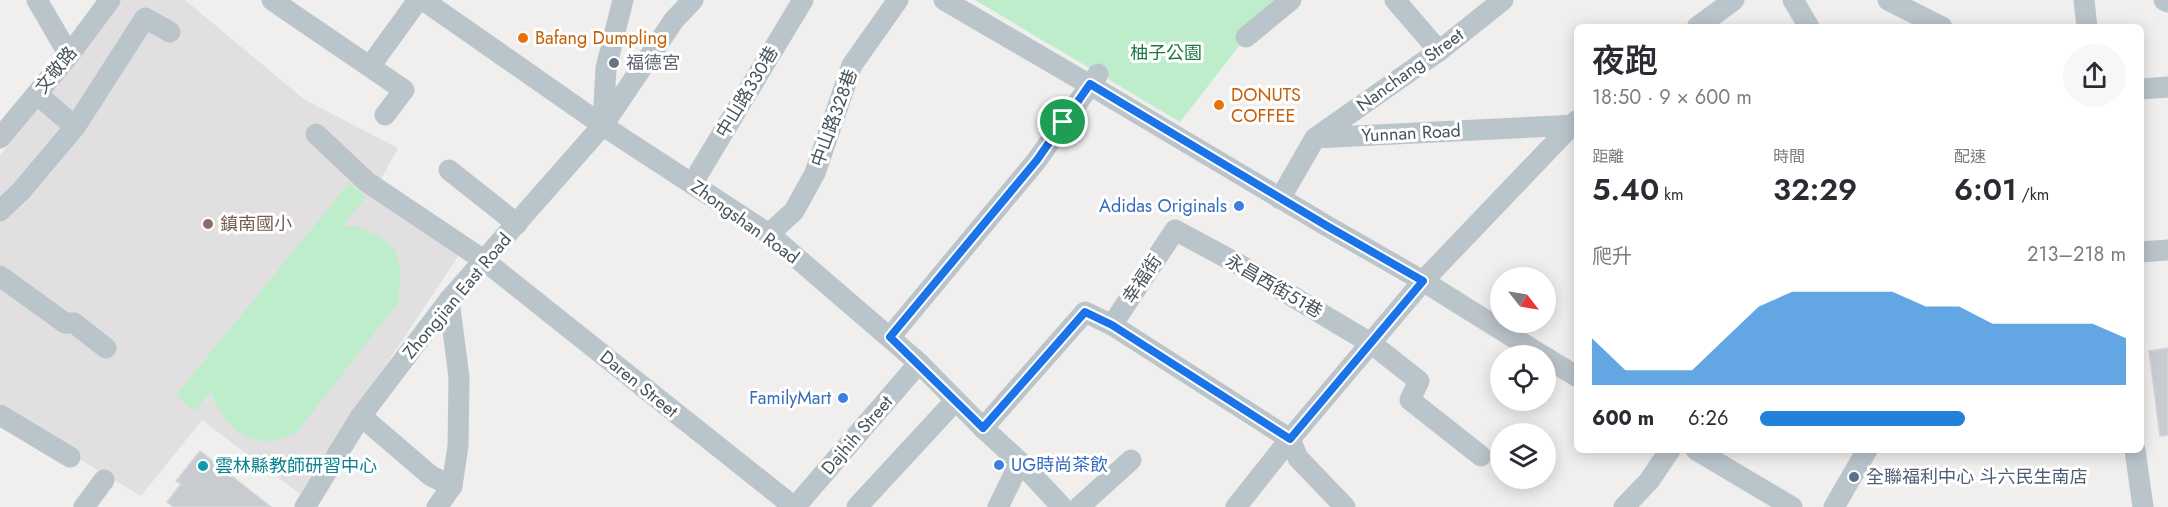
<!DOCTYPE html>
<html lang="zh-TW">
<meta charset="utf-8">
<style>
body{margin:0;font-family:Jost,"Noto Sans TC",sans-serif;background:#f7f7f7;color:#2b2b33;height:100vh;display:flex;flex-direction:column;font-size:22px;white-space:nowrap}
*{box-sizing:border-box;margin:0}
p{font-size:20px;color:#7c7c81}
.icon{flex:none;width:33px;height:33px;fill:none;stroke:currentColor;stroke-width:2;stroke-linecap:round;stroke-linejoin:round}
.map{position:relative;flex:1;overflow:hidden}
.details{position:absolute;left:1574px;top:24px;width:570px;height:429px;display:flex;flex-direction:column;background:#fff;border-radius:9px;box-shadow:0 3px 15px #0003}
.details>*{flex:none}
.needle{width:39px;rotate:121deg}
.buttons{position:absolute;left:1490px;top:267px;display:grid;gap:12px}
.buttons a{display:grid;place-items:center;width:66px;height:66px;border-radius:50%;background:#fff;box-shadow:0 3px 15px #0003;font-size:30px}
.pin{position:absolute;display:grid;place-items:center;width:51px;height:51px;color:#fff;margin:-26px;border:3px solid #fff;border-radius:50%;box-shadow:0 2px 6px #0007}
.round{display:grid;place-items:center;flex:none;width:63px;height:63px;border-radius:32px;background:#f7f7f7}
.headline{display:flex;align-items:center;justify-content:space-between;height:102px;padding:0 18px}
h1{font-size:33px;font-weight:600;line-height:45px}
.figures{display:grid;grid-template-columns:repeat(3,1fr);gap:9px;height:102px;padding:6px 18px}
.figures div{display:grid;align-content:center}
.figures b{font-size:30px;font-weight:600}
.figures small{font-size:16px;font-weight:400}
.figures p{font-size:16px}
.chart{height:168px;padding:12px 18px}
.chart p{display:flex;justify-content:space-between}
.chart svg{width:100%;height:108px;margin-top:6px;fill:#2082d9;opacity:.7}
ul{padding:0 18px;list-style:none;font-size:20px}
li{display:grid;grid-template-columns:96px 72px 1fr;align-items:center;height:45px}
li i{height:15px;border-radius:8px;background:#2082d9}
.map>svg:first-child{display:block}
.education{fill:#e2dfe0}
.green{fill:#beedcc}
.building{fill:#c8ccd1;stroke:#d2d5da;stroke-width:1.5}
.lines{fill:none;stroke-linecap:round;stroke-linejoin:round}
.minor{stroke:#bac4cb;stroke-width:21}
.route-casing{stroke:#fff;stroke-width:12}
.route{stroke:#1a73e8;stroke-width:8}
.food-dot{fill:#e8710a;stroke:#fff;stroke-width:2}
.worship-dot{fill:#6b7280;stroke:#fff;stroke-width:2}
.shop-dot{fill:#3f7fe0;stroke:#fff;stroke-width:2}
.education-dot{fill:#8d6e63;stroke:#fff;stroke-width:2}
.culture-dot{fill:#0f9aa8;stroke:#fff;stroke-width:2}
.service-dot{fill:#5c6f8a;stroke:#fff;stroke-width:2}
.labels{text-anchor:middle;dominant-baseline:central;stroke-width:6;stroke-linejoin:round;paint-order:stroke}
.food-label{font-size:18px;fill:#c56008;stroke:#fff;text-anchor:start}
.park-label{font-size:18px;fill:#1a7a41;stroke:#fff}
.worship-label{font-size:18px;fill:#5b616d;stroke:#fff;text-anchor:start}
.street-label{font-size:18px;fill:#47535b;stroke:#fff}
.shop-label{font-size:18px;fill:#366cbe;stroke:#fff;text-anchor:end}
.education-label{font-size:18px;fill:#785e54;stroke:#fff;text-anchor:start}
.culture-label{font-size:18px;fill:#0d838f;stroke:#fff;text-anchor:start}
.service-label{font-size:18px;fill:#4e5e75;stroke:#fff;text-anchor:start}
</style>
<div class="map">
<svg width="2168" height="507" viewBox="0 0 2168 507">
<rect width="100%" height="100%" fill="#f1eeee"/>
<!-- education -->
<polygon class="education" points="117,0 185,0 305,100 398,148 373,194 459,255 300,494 202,420 141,496 0,412 0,156"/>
<!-- green -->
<g class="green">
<polygon points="975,0 1288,0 1246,37 1180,122"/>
<path d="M 349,183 L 366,197 L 343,226 L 357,226 L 379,236 L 395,249 L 401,271 L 398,303 L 297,432 C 286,436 272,443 260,441 C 235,437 218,413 211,392 L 194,411 L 176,395 Z"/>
</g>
<!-- building -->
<g class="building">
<polygon points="2168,348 2168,435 2160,436 2149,351"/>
<polygon points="200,451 271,507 174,507 167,502 181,484 176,481"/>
</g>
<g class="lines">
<!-- minor -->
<g class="minor">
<polyline points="37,0 69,55"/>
<polyline points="272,0 404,90 385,115"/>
<polyline points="423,0 608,129 769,234 919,363 983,428 1020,462 1062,507"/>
<polyline points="944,0 1090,85 1327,226 1423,281 1543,356"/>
<polyline points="1395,0 1439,51"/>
<polyline points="1793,0 1809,27"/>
<polyline points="1888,0 1942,27"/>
<polyline points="2084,0 2087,27"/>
<polyline points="2164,0 2168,2"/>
<polyline points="1697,27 1734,0"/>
<polyline points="1246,37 1291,0"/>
<polyline points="371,65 418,0"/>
<polyline points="2140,89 2168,87"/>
<polyline points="37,94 75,127"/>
<polyline points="603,124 606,68 623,0"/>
<polyline points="316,134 367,182 485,261 794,507"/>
<polyline points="0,138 69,55 110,0"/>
<polyline points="1315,138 1576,125"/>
<polyline points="449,170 517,224"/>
<polyline points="692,184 803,0"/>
<polyline points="1280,199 1315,138 1439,51 1503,0"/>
<polyline points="0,211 21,191 75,127 145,18 170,32"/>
<polyline points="769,234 794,211 815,173 852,65 898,0"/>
<polyline points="2140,252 2168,250"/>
<polyline points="0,276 65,323 74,323 106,348"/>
<polyline points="1112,325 1290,439 1298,458 1345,507"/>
<polyline points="890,337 1037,160 1098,74"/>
<polyline points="1545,357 1576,376"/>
<polyline points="0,415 70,457"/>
<polyline points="361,416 431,476 452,486"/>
<polyline points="983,428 1085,312 1112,325 1175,230 1240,265 1372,344 1419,381 1410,400 1481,456"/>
<polyline points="1696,450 1792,507"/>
<polyline points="2135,450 2143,507"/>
<polyline points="84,507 104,480"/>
<polyline points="305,507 361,416 449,300 603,125 674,20 693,0"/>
<polyline points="437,507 452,486 458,446 459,377 449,300"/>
<polyline points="795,507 919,363"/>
<polyline points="857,507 955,401"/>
<polyline points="998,507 1020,462"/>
<polyline points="1079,507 1131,460"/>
<polyline points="1236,507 1290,439 1423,281 1576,121"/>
<polyline points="1624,507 1649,481 1670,450"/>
<polyline points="1834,507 1867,450"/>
</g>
</g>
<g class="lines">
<!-- route casing -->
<g class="route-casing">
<polygon id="route" points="1090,84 1327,226 1423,281 1290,439 1112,325 1085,312 983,428 890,337 1037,160"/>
</g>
<!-- route -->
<use href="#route" class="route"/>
</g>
<!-- markers -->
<g class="food-dot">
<circle cx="523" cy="38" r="6"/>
<circle cx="1219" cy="105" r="6"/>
</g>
<circle class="worship-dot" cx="614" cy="63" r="6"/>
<g class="shop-dot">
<circle cx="1239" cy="206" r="6"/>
<circle cx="843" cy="398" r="6"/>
<circle cx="999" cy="465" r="6"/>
</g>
<circle class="education-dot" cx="208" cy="224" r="6"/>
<circle class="culture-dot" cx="203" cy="466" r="6"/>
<circle class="service-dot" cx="1854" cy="477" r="6"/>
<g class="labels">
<!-- food labels -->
<g class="food-label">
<text x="535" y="38">Bafang Dumpling</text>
<text x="1231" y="95">DONUTS<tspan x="1231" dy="21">COFFEE</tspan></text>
</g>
<!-- park labels -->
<g class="park-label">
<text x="1166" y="53">柚子公園</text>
</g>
<!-- worship labels -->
<g class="worship-label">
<text x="626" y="63">福德宮</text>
</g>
<!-- street labels -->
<g class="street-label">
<text transform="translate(56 70) rotate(-51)">文敬路</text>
<text transform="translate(1410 70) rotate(-36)">Nanchang Street</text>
<text transform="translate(747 92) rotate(-59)">中山路330巷</text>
<text transform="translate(834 118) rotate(-70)">中山路328巷</text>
<text transform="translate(1411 133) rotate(-3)">Yunnan Road</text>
<text transform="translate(745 222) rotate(36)">Zhongshan Road</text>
<text transform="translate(1142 279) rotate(-56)">幸福街</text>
<text transform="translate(1274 286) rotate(30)">永昌西街51巷</text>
<text transform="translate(457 296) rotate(-50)">Zhongjian East Road</text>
<text transform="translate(639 384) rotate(39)">Daren Street</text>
<text transform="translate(857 435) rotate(-49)">Dajhih Street</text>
</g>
<!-- shop labels -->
<g class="shop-label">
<text x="1227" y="206">Adidas Originals</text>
<text x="831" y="398">FamilyMart</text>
<text x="1011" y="465" text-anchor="start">UG時尚茶飲</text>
</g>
<!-- education labels -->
<g class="education-label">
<text x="220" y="224">鎮南國小</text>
</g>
<!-- culture labels -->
<g class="culture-label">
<text x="215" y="466">雲林縣教師研習中心</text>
</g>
<!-- service labels -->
<g class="service-label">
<text x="1866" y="477">全聯福利中心 斗六民生南店</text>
</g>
</g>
</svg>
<div class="buttons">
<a><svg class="needle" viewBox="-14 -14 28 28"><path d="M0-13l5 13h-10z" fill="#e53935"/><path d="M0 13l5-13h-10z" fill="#7c7c81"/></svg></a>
<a><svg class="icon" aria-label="locate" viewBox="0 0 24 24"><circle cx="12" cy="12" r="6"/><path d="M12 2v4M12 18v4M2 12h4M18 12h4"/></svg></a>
<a><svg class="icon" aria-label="layers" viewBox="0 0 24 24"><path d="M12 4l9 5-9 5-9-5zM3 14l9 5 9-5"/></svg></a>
</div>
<div class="pin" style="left:1063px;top:122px;background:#1e9e55"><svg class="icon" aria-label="arrive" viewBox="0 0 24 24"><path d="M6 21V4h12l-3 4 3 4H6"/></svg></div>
<section class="details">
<div class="headline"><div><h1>夜跑</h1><p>18:50 · 9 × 600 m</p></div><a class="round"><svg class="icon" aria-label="share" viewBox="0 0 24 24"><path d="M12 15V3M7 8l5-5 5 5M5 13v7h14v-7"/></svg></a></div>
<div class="figures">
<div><p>距離</p><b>5.40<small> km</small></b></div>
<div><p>時間</p><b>32:29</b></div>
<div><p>配速</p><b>6:01<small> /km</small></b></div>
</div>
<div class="chart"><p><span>爬升</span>213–218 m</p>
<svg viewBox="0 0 160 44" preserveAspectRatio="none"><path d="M0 44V25L10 38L20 38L30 38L40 25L50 12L60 6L70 6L80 6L90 6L100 12L110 12L120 19L130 19L140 19L150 19L160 25V44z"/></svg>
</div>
<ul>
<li><b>600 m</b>6:26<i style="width:56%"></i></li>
</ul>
</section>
</div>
